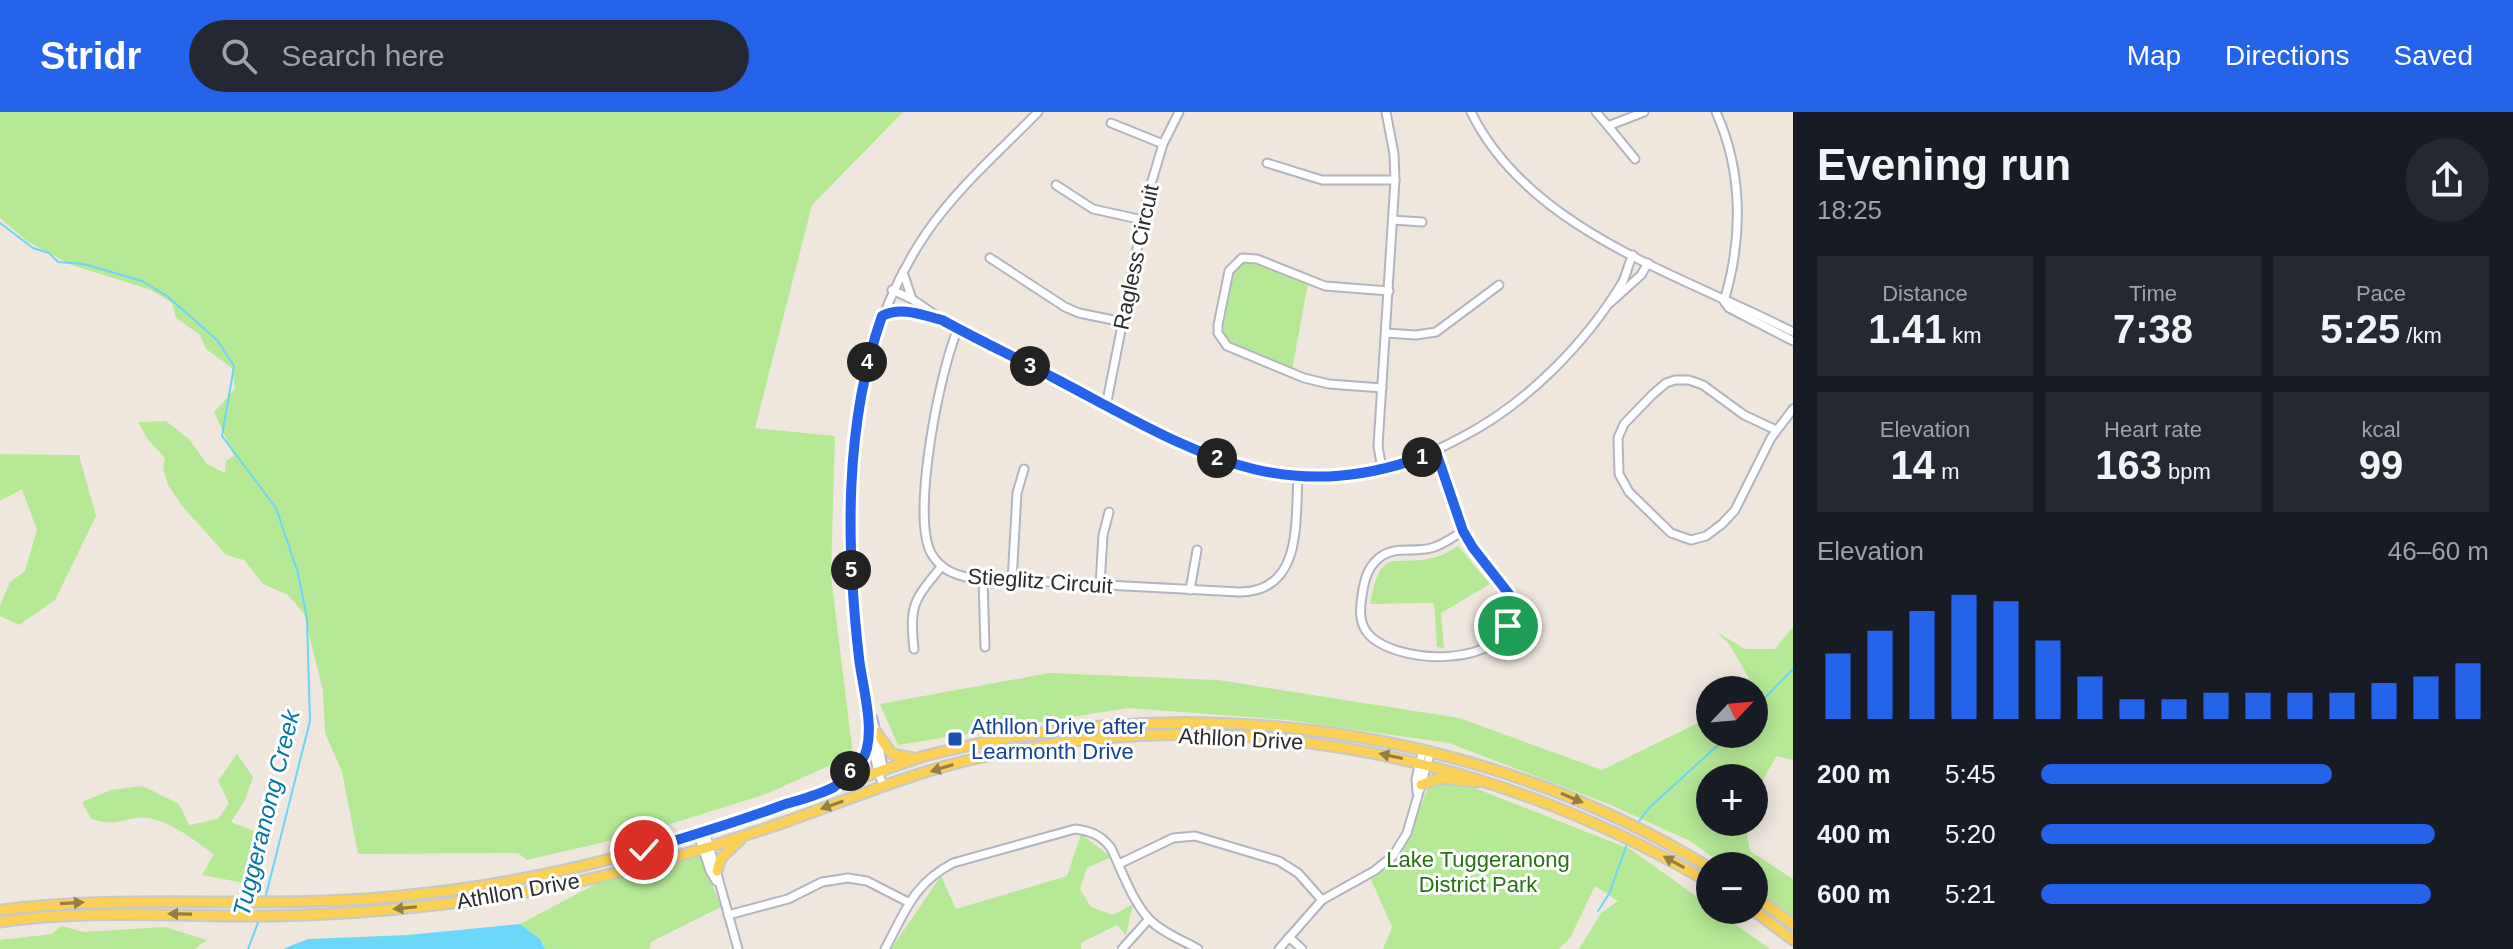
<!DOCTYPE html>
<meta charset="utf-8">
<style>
body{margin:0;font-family:Arial,sans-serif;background:#242831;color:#f1f3f6;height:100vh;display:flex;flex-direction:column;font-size:30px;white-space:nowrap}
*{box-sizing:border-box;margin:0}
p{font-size:26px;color:#9ea1a6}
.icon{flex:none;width:44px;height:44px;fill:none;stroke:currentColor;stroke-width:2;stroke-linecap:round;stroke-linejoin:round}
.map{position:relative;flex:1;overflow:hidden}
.panel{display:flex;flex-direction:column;background:#171b24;width:720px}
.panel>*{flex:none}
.needle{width:52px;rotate:64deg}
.fabs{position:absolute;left:1696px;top:564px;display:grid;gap:16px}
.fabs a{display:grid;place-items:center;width:72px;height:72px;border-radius:50%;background:#171b24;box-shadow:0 4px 20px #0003;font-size:40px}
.pin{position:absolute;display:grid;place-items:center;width:68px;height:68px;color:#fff;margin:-34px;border:4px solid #fff;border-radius:50%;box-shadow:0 2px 8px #0007}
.km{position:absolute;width:40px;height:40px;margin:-20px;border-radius:50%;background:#222;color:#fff;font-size:22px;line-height:40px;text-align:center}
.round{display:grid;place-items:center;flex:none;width:84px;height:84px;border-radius:42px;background:#242831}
.summary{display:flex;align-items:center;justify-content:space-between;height:136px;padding:0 24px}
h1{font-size:44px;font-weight:700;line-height:60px}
.stats{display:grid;grid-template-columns:repeat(3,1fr);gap:12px;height:136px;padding:8px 24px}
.stats div{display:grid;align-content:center;border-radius:0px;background:#242831;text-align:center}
.stats b{font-size:40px;font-weight:700}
.stats small{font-size:22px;font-weight:400}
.stats p{font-size:22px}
.chart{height:224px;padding:16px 24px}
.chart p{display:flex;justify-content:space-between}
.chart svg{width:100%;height:144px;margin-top:8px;stroke:#2563eb;stroke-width:6}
ul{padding:0 24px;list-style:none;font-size:26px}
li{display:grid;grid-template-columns:128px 96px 1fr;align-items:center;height:60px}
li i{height:20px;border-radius:10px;background:#2563eb}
header{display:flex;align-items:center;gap:48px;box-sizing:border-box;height:112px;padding:0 40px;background:#2563eb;color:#fff}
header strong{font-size:38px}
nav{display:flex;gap:44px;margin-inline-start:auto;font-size:28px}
.search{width:560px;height:72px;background:#242831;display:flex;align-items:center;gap:20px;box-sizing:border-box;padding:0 28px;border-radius:44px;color:#9ea1a6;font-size:30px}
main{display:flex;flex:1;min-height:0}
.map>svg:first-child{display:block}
.green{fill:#b5e996}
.water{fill:#6ad6f8}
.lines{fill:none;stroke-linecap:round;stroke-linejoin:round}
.stream{stroke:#6ad6f8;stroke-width:2}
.minor-casing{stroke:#b2b5c1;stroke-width:11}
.major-casing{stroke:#c8c8c8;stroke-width:13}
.minor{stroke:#fff;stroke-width:7}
.major{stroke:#fbd056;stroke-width:9}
.oneway{fill:#947e41}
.route-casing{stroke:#fff;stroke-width:16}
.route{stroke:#2563eb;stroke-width:10}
.transit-dot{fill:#1a4fb4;stroke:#fff;stroke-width:3}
.labels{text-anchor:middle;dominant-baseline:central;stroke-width:6;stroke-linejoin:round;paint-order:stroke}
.street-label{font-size:22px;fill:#2c2c2c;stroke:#fff}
.transit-label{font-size:22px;fill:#164399;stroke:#fff;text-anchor:start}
.park-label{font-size:22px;fill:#2a7015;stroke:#fff}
.water-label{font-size:24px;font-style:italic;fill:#0375a9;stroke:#fff}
</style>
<header>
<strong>Stridr</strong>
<div class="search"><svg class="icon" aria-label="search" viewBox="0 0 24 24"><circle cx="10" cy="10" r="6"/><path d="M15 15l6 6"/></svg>Search here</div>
<nav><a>Map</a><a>Directions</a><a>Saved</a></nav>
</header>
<main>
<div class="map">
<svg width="1793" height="837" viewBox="0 0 1793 837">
<rect width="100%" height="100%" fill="#efe7de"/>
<!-- green -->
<g class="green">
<polygon points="0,0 903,0 812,93 755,316 835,324 831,464 853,643 766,682 635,723 527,748 518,741 358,742 342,660 325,621 323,579 304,502 288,483 263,472 244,448 226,443 183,395 168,373 163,356 165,346 148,328 138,310 166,309 189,327 207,352 225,361 226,349 234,344 214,300 235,277 232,256 206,237 200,223 176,206 172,191 151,178 69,152 27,129 0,106"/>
<polygon points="1244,149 1253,149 1308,171 1292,258 1226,229 1223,220 1232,164"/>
<polygon points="0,342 79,343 96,404 55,488 19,513 0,504 0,494 10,470 25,459 37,418 22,377 0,389"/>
<path d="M 1458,434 L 1490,472 L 1441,501 L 1444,536 L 1437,535 L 1434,491 L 1370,492 C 1382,430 1393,457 1436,445 C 1444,443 1451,438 1458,434 Z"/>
<polygon points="1793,515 1793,648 1777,644 1763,667 1763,681 1754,690 1754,666 1710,666 1710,710 1745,710 1750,739 1793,767 1793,804 1754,776 1754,754 1725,754 1690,729 1611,693 1449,631 1288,608 1128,596 898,633 880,592 1050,561 1218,568 1459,606 1602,658 1710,605 1710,622 1754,622 1754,578 1738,578 1749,566 1729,532 1717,520 1745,537 1775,537"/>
<path d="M 237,642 L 253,665 L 245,688 L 231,710 L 254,719 L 244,771 L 202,763 L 214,742 C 198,731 168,707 147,706 C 124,704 119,716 91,707 L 82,690 L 111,678 L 143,674 L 179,692 L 189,713 L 218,707 L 229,691 L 218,669 Z"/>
<polygon points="1434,660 1630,737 1710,794 1710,798 1715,798 1770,837 1579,837 1601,801 1618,789 1595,774 1570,826 1559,837 1383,837 1392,815 1371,767 1400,748"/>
<polygon points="1081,722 1111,745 1087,756 1080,777 1091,795 1113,803 1133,792 1126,823 1117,813 1081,831 1081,837 891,837 941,764 956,797 1067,764"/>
<polygon points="701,743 721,795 651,830 649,837 545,837 540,827 520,812 600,770"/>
<polygon points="61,814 84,820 165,815 207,828 195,837 0,837 0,828 52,822"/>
</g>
<!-- water -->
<polygon class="water" points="520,812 540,827 545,837 283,837 308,827 408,823"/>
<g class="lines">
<!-- stream -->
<g class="stream">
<polyline points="0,111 33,136 49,141 58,150 84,152 142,169 167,184 217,228 234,254 222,324 276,396 298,461 307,507 310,609 265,787"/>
<polyline points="1754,597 1793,557"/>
<polyline points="1637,712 1649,696 1730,622"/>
<polyline points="1598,799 1609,782 1627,732"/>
<polyline points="248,837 259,808"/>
</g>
<!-- minor casing -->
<g class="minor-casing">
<g id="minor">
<path d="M 1471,0 C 1529,119 1684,164 1793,220"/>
<polyline points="1596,0 1608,14 1644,0"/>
<path d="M 1716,0 C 1743,60 1743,126 1724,189"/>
<polyline points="1111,11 1163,32"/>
<polyline points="1608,14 1635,47"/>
<polyline points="1267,51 1322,68 1395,68"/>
<polyline points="1056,73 1093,97 1143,108"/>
<polyline points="1393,108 1422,110"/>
<polyline points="990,146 1065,195 1079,201 1123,210"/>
<polyline points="903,160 912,187"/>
<polyline points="892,178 912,187 938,205"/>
<polyline points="1724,189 1729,196 1793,229"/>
<polyline points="1610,191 1641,163 1648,151"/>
<path d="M 882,204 C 899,194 922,201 940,208 C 960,215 980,229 999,239 C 1058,269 1116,303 1177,331 C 1212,346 1250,359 1287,364 C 1348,372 1409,354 1462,325 C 1526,292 1585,232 1622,171 C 1627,162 1628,152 1633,143"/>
<path d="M 958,217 C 940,257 911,403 931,441 C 940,457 954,463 971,466 L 1239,480 C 1303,480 1295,410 1298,365"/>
<polyline points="1386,221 1416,223 1436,220 1499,173"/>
<polyline points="1382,276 1329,272 1304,266 1227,234 1218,221 1218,213 1229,159 1242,146 1257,147 1325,174 1389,179"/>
<polyline points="1106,294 1148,82 1163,32 1179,0"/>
<polyline points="1776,318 1744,303 1703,273 1689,268 1675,268 1666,271 1652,283 1624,312 1618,326 1619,362 1629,380 1671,421 1691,428 1706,424 1722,412 1735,398 1771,326 1793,297"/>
<path d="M 1436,340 C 1448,378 1459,418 1485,450 C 1496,464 1511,478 1512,497 C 1513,559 1390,554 1366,519 C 1359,508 1360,496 1362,484 C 1364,469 1367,456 1379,446 C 1395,433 1413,441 1431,436 C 1443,433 1453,425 1463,419"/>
<polyline points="1382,357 1378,334 1395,68 1394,42 1386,0"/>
<polyline points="983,467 985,535"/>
<polyline points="1012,469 1017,381 1024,357"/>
<polyline points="1100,473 1103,423 1109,400"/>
<polyline points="1190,478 1197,438"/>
<path d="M 914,537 C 909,492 914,488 942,454"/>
<polyline points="868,601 873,607 884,659"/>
<path d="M 884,675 L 878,660 L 866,608 L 868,601 C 841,441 832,259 927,120 C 958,75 1001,38 1038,0"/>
<polyline points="1417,680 1416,667 1423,637"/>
<polyline points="705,719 738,837"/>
<polyline points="698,722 710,759 716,769"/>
<polyline points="1119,752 1173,726 1195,724 1279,749 1298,761 1322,788"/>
<polyline points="728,803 788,787 822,770 848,766 867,769 908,790"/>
<polyline points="1289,825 1302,837"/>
<path d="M 885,837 C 905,800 913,772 953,751 L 1075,717 C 1091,719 1101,723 1111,736 C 1122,759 1132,789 1150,808 C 1163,821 1182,828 1198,837"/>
<polyline points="1122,837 1149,807"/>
<polyline points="1279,837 1322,788 1374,759 1393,744 1407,721 1431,639"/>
</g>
</g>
<!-- major casing -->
<g class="major-casing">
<g id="major">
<polyline points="876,620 892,642 913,646"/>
<polyline points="1421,673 1440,666 1477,670"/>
<polyline points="836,674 862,649 871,627"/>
<polyline points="717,759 721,746 740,728"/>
<polyline points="1754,784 1793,812"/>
<path d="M 0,798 C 133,781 267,798 400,784 C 440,780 481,775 520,767 C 658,742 789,690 921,645 C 1188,575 1473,612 1710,756"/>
<polyline points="1753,798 1793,828"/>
<path d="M 0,810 C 88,797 176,805 265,804 C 344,803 424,796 503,784 C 599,769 693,742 785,710 C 843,690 901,665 961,650 C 1217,586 1485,638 1710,771"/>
</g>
</g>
<!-- minor -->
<use href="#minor" class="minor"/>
<!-- major -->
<use href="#major" class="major"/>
</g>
<!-- one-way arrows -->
<defs><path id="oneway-solid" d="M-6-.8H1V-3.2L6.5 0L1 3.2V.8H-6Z" transform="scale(2)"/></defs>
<g class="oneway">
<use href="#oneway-solid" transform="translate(1391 644) rotate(-168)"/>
<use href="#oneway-solid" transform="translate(942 656) rotate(163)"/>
<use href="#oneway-solid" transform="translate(1572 686) rotate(23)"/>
<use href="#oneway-solid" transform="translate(832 693) rotate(161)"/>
<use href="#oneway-solid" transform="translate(1674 750) rotate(-151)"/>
<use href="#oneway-solid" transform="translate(72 791) rotate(-3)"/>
<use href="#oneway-solid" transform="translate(405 796) rotate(174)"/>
<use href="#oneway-solid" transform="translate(180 802) rotate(-179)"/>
</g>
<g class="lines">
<!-- route casing -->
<g class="route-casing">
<path id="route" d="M 644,738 C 691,724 737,710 783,693 C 799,688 819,683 834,675 C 837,673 857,654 860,651 C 879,628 862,574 859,546 C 846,432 844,313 882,204 C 901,194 922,203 942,208 C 980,229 1019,247 1056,267 C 1191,338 1281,401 1436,340 L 1463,419 L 1473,436 L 1509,482 L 1512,503 L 1508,514"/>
</g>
<!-- route -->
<use href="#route" class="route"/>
</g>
<!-- markers -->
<rect class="transit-dot" x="947" y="619" width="16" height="16" rx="4"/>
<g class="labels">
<!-- street labels -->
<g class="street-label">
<text transform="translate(1136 145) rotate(-78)">Ragless Circuit</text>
<text transform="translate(1040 469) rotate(4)">Stieglitz Circuit</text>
<text transform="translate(1241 627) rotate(3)">Athllon Drive</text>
<text transform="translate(518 779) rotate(-10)">Athllon Drive</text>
</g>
<!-- transit labels -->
<g class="transit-label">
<text x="971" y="614">Athllon Drive after<tspan x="971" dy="25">Learmonth Drive</tspan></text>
</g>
<!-- park labels -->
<g class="park-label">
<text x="1478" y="747">Lake Tuggeranong<tspan x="1478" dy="25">District Park</tspan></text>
</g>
<!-- water labels -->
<g class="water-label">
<text transform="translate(266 701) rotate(-76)">Tuggeranong Creek</text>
</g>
</g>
</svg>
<div class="fabs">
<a><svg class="needle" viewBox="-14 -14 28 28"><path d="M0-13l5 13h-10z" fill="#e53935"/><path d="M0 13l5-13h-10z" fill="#9ea1a6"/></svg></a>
<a>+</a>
<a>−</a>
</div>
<div class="pin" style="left:1508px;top:514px;background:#1e9e55"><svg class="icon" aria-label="arrive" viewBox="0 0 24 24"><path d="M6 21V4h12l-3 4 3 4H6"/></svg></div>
<div class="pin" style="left:644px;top:738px;background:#d93025"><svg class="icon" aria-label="check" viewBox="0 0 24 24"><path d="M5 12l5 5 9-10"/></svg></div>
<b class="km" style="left:1422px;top:345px">1</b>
<b class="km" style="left:1217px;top:346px">2</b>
<b class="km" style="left:1030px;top:254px">3</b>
<b class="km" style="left:867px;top:250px">4</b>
<b class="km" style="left:851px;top:458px">5</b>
<b class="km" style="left:850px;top:659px">6</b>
</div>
<section class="panel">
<div class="summary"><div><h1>Evening run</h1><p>18:25</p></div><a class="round"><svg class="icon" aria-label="share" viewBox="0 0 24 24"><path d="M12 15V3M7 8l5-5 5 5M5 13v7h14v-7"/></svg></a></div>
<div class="stats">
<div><p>Distance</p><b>1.41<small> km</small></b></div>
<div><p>Time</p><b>7:38</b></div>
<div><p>Pace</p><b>5:25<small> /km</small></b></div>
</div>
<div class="stats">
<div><p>Elevation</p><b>14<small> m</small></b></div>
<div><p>Heart rate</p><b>163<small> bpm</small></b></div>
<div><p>kcal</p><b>99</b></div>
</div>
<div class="chart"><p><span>Elevation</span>46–60 m</p>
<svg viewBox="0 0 160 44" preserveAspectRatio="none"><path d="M5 44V24M15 44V17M25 44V11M35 44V6M45 44V8M55 44V20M65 44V31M75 44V38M85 44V38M95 44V36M105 44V36M115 44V36M125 44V36M135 44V33M145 44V31M155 44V27"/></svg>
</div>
<ul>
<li><b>200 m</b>5:45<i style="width:65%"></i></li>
<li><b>400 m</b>5:20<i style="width:88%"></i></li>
<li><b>600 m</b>5:21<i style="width:87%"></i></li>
</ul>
</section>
</main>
